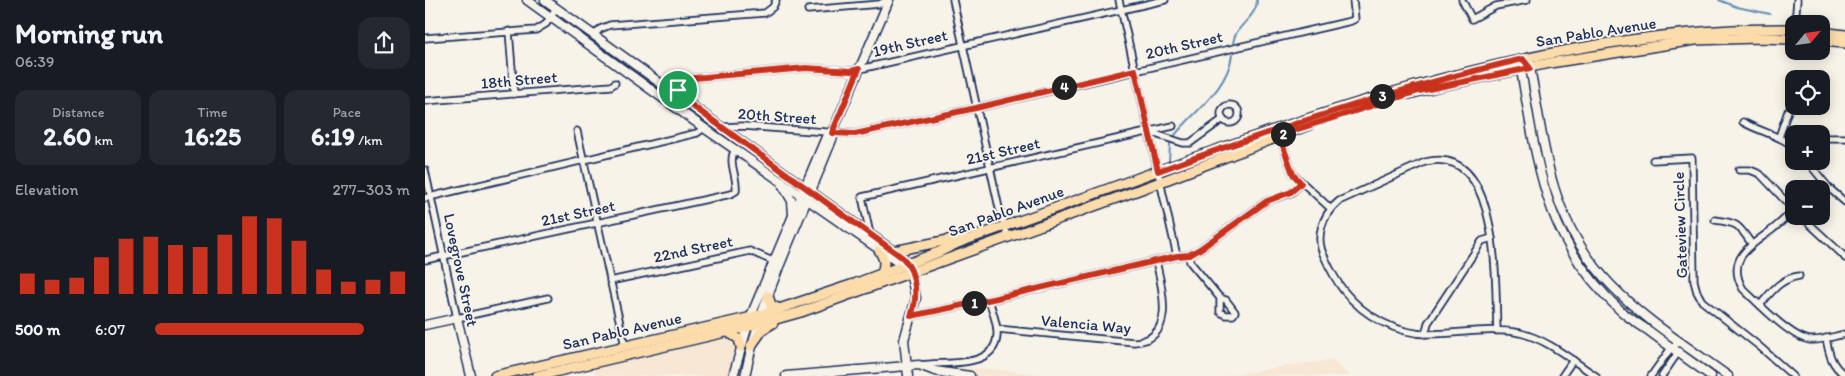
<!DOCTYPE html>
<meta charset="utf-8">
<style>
body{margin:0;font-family:Itim,sans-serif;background:#242831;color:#f1f3f6;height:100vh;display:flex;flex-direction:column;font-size:19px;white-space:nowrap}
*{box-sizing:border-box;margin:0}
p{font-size:16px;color:#9ea1a6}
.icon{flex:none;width:28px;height:28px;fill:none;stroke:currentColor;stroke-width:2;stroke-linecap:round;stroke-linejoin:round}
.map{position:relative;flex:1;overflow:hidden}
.details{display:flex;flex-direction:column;background:#171b24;width:425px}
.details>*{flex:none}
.needle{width:32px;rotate:61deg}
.buttons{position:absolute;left:1360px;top:15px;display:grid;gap:10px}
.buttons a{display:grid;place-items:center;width:45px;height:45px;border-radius:10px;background:#171b24;box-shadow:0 2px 12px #0003;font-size:25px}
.pin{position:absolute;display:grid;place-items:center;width:42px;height:42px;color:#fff;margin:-21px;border:2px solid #fff;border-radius:50%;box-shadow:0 1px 5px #0007}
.km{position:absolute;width:25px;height:25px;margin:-12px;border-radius:50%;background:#222;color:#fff;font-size:14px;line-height:25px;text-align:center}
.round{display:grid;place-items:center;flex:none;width:52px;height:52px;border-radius:15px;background:#242831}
.overview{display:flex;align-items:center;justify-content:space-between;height:85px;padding:0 15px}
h1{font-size:28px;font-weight:700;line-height:38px}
.metrics{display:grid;grid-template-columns:repeat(3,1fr);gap:8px;height:85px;padding:5px 15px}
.metrics div{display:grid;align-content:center;border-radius:12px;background:#242831;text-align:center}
.metrics b{font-size:25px;font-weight:700}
.metrics small{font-size:14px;font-weight:400}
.metrics p{font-size:14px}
.chart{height:140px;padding:10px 15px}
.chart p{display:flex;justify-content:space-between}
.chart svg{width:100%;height:90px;margin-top:5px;stroke:#c8321e;stroke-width:6}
ul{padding:0 15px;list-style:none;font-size:16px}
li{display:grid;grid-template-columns:80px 60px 1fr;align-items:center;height:38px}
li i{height:12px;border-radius:6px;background:#c8321e}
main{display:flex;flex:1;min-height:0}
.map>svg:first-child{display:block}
.built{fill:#f7e7d4}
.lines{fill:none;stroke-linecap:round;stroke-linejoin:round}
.stream{stroke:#668eb9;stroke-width:2}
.street-casing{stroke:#1b2f5e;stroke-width:9}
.secondary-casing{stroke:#1b2f5e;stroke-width:11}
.primary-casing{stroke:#1b2f5e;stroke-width:12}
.street{stroke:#f7f3e8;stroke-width:5.5}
.secondary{stroke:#f7f3e8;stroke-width:8}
.primary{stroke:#fddcac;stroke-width:9}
.route-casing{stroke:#fff;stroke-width:10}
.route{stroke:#c8321e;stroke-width:6}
.labels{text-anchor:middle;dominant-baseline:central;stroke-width:4;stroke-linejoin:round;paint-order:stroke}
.street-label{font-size:16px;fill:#1b2f5e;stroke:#f7f3e8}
</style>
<main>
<section class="details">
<div class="overview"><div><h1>Morning run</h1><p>06:39</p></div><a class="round"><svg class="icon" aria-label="share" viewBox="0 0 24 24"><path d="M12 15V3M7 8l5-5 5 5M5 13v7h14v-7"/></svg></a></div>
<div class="metrics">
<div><p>Distance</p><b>2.60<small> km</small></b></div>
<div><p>Time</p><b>16:25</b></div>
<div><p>Pace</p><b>6:19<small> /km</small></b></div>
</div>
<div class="chart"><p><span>Elevation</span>277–303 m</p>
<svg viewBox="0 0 160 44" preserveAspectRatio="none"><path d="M5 44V34M15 44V37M25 44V36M35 44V26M45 44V17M55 44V16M65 44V20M75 44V21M85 44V15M95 44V6M105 44V7M115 44V18M125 44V32M135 44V38M145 44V37M155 44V33"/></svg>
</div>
<ul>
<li><b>500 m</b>6:07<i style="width:82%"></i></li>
</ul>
</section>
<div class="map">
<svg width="1420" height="376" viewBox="0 0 1420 376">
<rect width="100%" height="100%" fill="#f7f3e8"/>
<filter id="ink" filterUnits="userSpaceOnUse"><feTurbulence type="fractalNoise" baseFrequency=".02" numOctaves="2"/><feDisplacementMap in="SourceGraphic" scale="10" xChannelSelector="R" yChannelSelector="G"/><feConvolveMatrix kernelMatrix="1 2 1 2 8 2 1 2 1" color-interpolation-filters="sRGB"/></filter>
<g filter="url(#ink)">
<!-- built -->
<g class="built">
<polygon points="304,337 311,345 303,376 171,376 168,366"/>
<polygon points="907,360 925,376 798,376 869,365"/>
<polygon points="509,367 563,369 635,376 503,376"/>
</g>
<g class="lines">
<!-- stream -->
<g class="stream">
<polyline points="1294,0 1312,7 1345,14"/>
<path d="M 808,43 C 810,25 832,18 832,0"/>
<path d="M 744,161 L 745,144 L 750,135 C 771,109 802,90 807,55"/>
</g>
<!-- street casing -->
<g class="street-casing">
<g id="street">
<polyline points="528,0 574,208 583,237"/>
<polyline points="694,0 752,256"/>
<polyline points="1037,0 1047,19 1071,6 1102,0"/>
<polyline points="383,10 455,4 462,0"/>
<polyline points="1370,24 1372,0"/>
<polyline points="84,31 89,94"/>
<polyline points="169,35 175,29 185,25 340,13 348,7 351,0"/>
<polyline points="0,38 111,30 121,24 131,8"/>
<polyline points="0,101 186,86 190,83"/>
<path d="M 244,103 C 251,94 257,80 269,78 L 381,68 L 426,71 L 740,0"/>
<circle cx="805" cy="114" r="9"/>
<path d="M 1318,122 C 1335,132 1353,134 1369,147"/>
<polyline points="298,127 318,126 430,134 551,108 926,21 930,19 928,0"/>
<polyline points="152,131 200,346"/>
<polyline points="724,132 758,143 765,143 798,119"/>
<polyline points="854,135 868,174 905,208"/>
<polyline points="1354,137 1363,111"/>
<polyline points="1396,141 1401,138 1420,138"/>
<polyline points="1228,160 1267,158 1269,281 1272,292 1277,301 1334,346 1368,376"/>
<polyline points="1382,161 1404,188 1420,202"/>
<polyline points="0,170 32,318 123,298"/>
<polyline points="1314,170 1325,170 1335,174 1369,210"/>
<polyline points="0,198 272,133 279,128"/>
<path d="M 1369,210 C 1362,217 1355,223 1348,229 C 1327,245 1300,258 1318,289 C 1333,303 1366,338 1385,340 C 1397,341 1409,336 1420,334"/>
<polyline points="1376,216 1418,255 1420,258"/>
<path d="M 1290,220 C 1313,223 1313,224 1326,243"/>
<polyline points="445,234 437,197 748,126"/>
<polyline points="764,255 765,262 795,298 801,300 810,312 808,315 801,315 795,312 795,298"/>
<path d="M 0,260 L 306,194 L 311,191 C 313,178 302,161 310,150"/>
<polyline points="185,281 325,251 352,263"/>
<path d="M 1335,305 C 1347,291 1355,279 1374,276"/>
<polyline points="486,316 564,300 752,256 764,255 775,249 842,201 866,193 876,183"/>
<path d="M 572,329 L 709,342 C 752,340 737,287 731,261"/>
<path d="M 1072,331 C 1070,286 1077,143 1000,162 L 914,201 C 897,215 889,238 900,258 C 905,269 911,281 919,291 C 939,316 971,334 1004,334 C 1034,334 1065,327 1095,333 C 1124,340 1146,360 1171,376"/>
<polyline points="1000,334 1003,323 1057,241 1067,238"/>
<path d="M 1401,338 C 1404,354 1406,365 1420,375"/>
<path d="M 496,365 C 522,361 575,370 572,330 C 571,320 567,310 564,300"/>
<polyline points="1137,376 1148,360"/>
<polyline points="1226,376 1246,348 1255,342"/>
<polyline points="1237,376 1254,351"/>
</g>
</g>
<!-- secondary casing -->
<g class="secondary-casing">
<g id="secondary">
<polyline points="102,0 279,128 481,268"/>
<polyline points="120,0 478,258 483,264 491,298 479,340 483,376"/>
<path d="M 1102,63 L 1105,68 C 1113,107 1117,148 1129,187 C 1159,285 1226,320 1303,376"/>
<path d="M 1097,65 L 1096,70 C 1113,167 1119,240 1196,311 C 1204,318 1215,325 1224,331 C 1244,346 1265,361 1286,376"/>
<polyline points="358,186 367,201 368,215"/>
<polyline points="0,325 32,318 46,376"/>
<polyline points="308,376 325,318 401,137 407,133"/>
<path d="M 320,376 C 337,292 377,217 408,137 L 407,133 L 464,0"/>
<polyline points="361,376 494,365 510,371 545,376"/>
</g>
</g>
<!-- primary casing -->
<g class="primary-casing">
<g id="primary">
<polyline points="1396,32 1420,35"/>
<polyline points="1396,41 1420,43"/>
<polyline points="984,94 1015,86 1125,63 1270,40 1332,38 1369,39"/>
<path d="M 454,250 C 460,260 460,263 457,274"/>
<polyline points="469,251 528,239 535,242"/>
<polyline points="343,296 346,305 355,309"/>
<polyline points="303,332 314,339 316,347"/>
<polyline points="326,346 338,329 348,323"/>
<path d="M 70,376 L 336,315 L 429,284 L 514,252 L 535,242 C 786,155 1038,44 1308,30 C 1328,29 1349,29 1369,29"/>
<polyline points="112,376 322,327 376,312 730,184 884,125"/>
</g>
</g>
<!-- street -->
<use href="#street" class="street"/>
<!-- secondary -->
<use href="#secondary" class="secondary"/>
<!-- primary -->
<use href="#primary" class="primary"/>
</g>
</g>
<g class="lines" filter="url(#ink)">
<!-- route casing -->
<g class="route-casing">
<path id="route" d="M 1098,59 L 1105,68 L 994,91 L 854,135 L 868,174 L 876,183 L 866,192 L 842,201 L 775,249 L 764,255 L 752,256 L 572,298 L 486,316 C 493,298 492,273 478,258 L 251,94 C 256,87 260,80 269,78 L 381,68 L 426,71 L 434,69 L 407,133 L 430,134 L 551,108 L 710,70 L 733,171 C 853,128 974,88 1098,59 Z"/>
</g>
<!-- route -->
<use href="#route" class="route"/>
</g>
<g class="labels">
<!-- street labels -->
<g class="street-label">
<text transform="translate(1171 32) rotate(-9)">San Pablo Avenue</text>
<text transform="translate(485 43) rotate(-13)">19th Street</text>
<text transform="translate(759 45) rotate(-13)">20th Street</text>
<text transform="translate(94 80) rotate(-5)">18th Street</text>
<text transform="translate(352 116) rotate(4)">20th Street</text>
<text transform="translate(578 151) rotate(-13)">21st Street</text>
<text transform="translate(581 211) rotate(-20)">San Pablo Avenue</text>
<text transform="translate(153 213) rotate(-12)">21st Street</text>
<text transform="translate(1255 225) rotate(-92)">Gateview Circle</text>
<text transform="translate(268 249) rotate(-12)">22nd Street</text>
<text transform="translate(36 270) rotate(78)">Lovegrove Street</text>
<text transform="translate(661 324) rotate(5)">Valencia Way</text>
<text transform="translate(197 331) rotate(-13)">San Pablo Avenue</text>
</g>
</g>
</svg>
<div class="buttons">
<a><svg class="needle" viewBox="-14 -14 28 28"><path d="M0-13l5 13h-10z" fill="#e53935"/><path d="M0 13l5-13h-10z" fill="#9ea1a6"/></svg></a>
<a><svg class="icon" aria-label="locate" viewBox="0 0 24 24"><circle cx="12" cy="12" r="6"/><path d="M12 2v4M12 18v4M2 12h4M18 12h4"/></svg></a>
<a>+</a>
<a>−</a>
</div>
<div class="pin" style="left:253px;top:90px;background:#1e9e55"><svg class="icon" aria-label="arrive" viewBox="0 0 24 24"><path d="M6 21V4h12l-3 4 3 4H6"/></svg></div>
<b class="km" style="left:549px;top:303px">1</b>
<b class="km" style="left:858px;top:134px">2</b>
<b class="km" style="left:957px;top:96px">3</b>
<b class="km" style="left:639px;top:87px">4</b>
</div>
</main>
